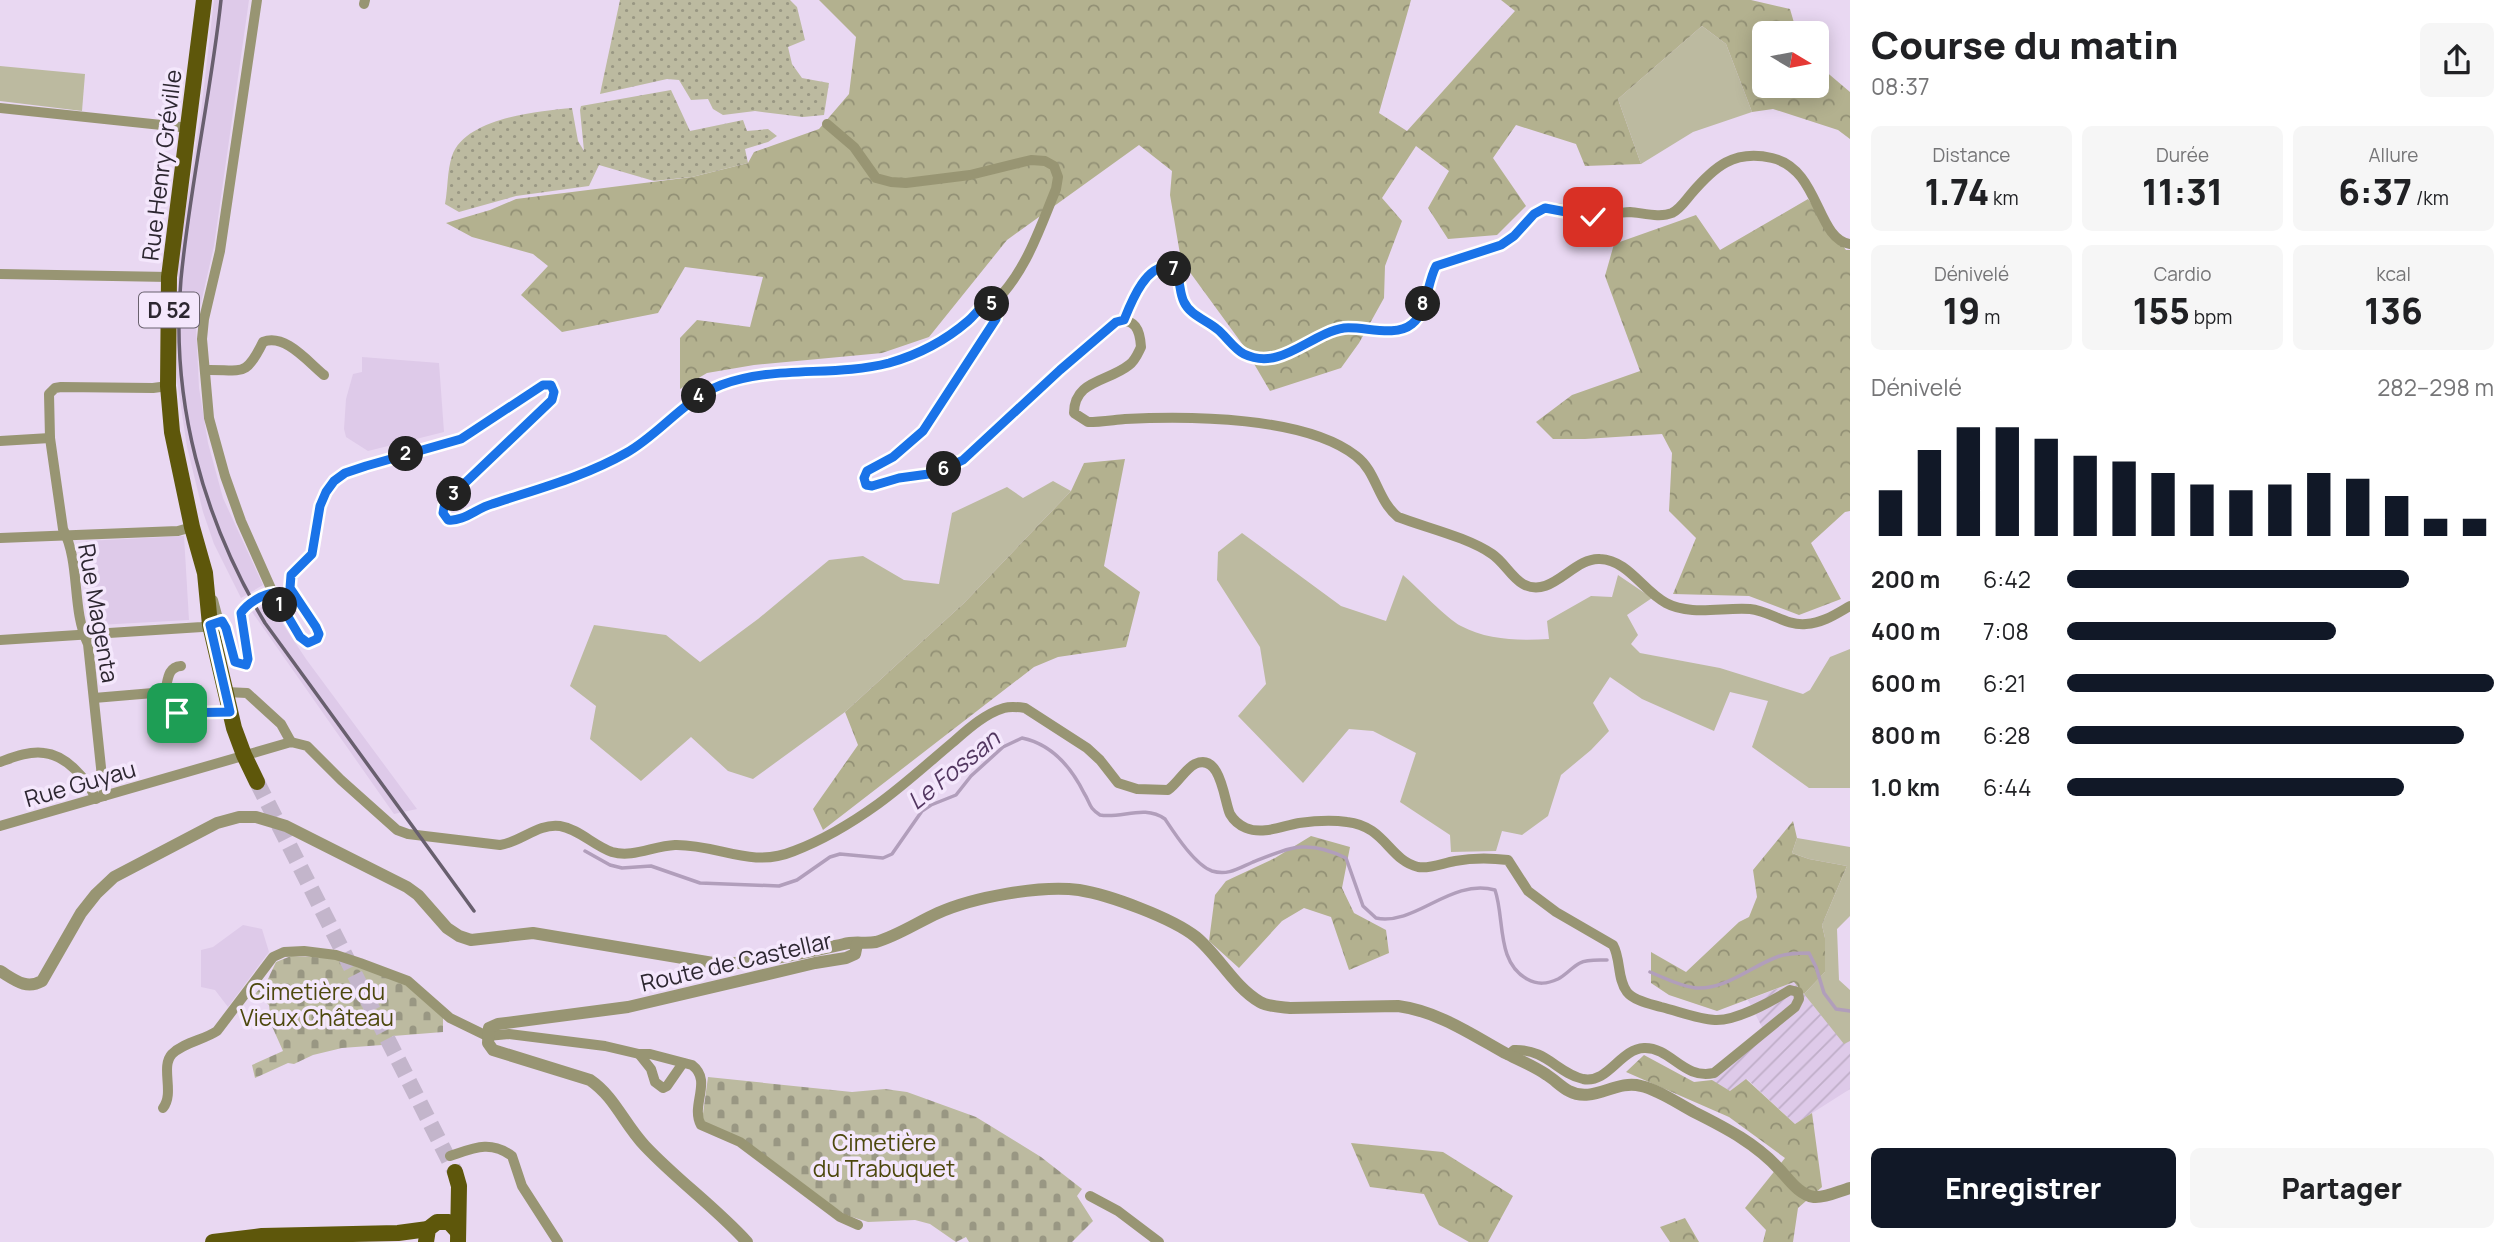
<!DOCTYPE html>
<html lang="fr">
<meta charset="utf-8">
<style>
body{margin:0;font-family:Manrope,sans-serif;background:#f6f6f6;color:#202124;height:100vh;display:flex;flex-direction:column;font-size:26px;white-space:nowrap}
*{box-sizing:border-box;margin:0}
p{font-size:23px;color:#757577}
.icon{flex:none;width:38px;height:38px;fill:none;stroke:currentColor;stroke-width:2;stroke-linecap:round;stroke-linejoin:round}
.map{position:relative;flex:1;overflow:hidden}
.side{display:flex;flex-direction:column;background:#fff;width:665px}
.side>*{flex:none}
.needle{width:46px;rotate:100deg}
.controls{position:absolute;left:1752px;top:21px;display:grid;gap:14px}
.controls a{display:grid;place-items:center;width:77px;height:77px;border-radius:10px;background:#fff;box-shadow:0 4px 18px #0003;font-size:35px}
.pin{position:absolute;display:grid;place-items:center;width:60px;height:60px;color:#fff;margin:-30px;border-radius:14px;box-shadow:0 4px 10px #0006}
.km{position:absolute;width:35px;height:35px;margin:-18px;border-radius:50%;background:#222;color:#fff;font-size:19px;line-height:35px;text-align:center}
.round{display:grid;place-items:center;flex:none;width:74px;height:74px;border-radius:10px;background:#f6f6f6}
.overview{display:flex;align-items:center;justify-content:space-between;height:119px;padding:0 21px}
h1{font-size:38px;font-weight:800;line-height:52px}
.stats{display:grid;grid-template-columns:repeat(3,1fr);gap:10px;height:119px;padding:7px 21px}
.stats div{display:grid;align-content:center;border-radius:10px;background:#f6f6f6;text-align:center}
.stats b{font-size:35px;font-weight:800}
.stats small{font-size:19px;font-weight:400}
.stats p{font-size:19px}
.chart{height:196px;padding:14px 21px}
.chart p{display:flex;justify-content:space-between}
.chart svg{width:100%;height:126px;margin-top:7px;stroke:#111827;stroke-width:6}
.action{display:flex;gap:14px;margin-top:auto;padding:14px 21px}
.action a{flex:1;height:80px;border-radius:10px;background:#111827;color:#fff;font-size:28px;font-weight:800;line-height:80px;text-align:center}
.action a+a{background:#f6f6f6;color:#202124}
ul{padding:0 21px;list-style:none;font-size:23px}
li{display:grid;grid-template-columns:112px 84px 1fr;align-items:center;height:52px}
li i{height:18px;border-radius:9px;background:#111827}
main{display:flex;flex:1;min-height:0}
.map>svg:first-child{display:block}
.built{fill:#decae9}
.industrial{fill:url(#industrial-furrows)}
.green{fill:#bcbaa0}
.forest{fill:url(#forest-crowns)}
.cemetery{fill:url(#cemetery-stones)}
.park{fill:url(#park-dots)}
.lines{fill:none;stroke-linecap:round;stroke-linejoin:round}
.stream{stroke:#b19ebb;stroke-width:3.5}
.primary-tunnel{stroke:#c3b5cb;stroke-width:16;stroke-dasharray:16 8;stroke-linecap:butt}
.minor{stroke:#989573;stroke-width:10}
.tertiary{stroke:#989573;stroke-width:12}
.primary{stroke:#5e570b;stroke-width:16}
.rail{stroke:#685f6e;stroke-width:3.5}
.minor-bridge{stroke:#989573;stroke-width:10}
.route-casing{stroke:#fff;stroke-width:14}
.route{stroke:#1a73e8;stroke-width:9}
.labels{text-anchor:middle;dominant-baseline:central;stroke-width:7;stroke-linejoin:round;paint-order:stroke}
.shield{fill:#f4e7fc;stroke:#69616e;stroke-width:2}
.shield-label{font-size:21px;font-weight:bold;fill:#2d2731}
.street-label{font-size:23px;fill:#2d2731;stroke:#f4e7fc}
.park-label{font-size:23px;fill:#4d480d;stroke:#f4e7fc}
.water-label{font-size:24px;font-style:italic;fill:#533761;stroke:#f4e7fc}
</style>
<main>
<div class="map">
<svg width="1850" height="1242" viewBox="0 0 1850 1242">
<defs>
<pattern id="industrial-furrows" width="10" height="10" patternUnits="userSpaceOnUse" patternTransform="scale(1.75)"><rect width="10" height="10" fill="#decae9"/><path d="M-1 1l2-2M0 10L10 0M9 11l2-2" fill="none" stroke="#bfaec8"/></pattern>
<pattern id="forest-crowns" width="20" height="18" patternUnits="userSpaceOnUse" patternTransform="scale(1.75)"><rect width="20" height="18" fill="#b3b18f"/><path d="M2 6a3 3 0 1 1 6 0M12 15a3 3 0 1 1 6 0" fill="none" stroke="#929075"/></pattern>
<pattern id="cemetery-stones" width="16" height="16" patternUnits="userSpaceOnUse" patternTransform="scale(1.75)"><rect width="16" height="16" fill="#bcbaa0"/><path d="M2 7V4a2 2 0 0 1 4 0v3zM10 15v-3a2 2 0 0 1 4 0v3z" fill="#999783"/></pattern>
<pattern id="park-dots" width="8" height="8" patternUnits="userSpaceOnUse" patternTransform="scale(1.75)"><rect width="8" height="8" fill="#bcbaa0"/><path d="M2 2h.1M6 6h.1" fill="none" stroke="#999783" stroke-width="1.8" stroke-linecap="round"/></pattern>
</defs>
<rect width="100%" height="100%" fill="#e9d8f2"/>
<!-- built -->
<g class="built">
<polygon points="214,0 249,0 214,246 196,325 199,388 208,443 223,498 263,585 241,598 214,544 203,512 187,447 177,381 178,260 201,112"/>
<polygon points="362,357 439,363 444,432 368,451 346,437 344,429 346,399 353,374 362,372"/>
<polygon points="184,536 189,620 98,625 93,623 82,557 86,541"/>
<polygon points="269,603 306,659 417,809 394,814 252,612"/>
<polygon points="243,925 262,929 269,952 228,1007 215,990 201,987 201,950 213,947"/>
</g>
<!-- industrial -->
<polygon class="industrial" points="1794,982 1844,1043 1850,1041 1850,1089 1795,1124 1747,1079 1730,1091 1712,1081 1763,1029 1748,1000"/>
<!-- green -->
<g class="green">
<polygon points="1702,26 1726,44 1752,112 1693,132 1641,164 1618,99"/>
<polygon points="0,66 85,74 82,111 0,101"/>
<polygon points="1053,481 1071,491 964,603 845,712 753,779 728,771 691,737 641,781 590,739 596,706 570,686 594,625 666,635 700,662 758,619 829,560 863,556 904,580 939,584 952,513 1007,487 1023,498"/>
<path d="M 1242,533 L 1341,606 L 1386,621 L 1403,575 C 1417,587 1447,619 1461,626 C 1487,640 1520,641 1549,639 L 1547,621 L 1591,596 L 1612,597 L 1618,575 L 1652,598 L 1627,615 L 1638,635 L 1631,644 L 1640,653 L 1720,668 L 1803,694 L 1810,690 L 1830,657 L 1850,649 L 1850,788 L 1809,788 L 1752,747 L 1768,701 L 1730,692 L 1714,731 L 1642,699 L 1610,677 L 1593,703 L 1609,731 L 1591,750 L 1561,775 L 1548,816 L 1522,835 L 1502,831 L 1496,851 L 1451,852 L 1450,835 L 1400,802 L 1416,753 L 1373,731 L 1349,729 L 1303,783 L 1238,716 L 1266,684 L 1260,647 L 1217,580 L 1218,552 Z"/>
<polygon points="1797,838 1850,847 1850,916 1837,929 1839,980 1850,990 1850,1041 1844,1044 1804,994 1825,972 1825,938 1822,925 1847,866 1809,859 1792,853"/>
</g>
<!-- forest -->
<g class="forest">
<polygon points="819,0 1411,0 1379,113 1407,131 1515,11 1501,0 1751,0 1790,9 1797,33 1764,33 1764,86 1816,86 1817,64 1850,92 1850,139 1838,130 1773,109 1752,112 1726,44 1702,26 1618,99 1641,164 1585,166 1576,144 1516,125 1493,158 1526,206 1497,235 1448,239 1428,208 1449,171 1416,146 1382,198 1402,221 1385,266 1384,298 1359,343 1341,368 1270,391 1243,345 1181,260 1170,195 1172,171 1139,145 1007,240 929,337 882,353 754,365 707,373 680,389 680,338 697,320 750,327 763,277 685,267 658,313 562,332 521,295 548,266 533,254 472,237 446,223 490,210 516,199 692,177 748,163 754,152 819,129 849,94 856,37"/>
<polygon points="1808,199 1846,250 1850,250 1850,511 1845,512 1811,543 1841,599 1799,615 1749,596 1673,594 1696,538 1669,511 1672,453 1662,434 1585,439 1553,439 1536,422 1572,395 1640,371 1605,276 1614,244 1696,215 1720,250"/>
<polygon points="1125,459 1104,566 1140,592 1126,647 1058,657 1034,667 823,830 813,809 858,745 845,712 964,603 1071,491 1084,463"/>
<polygon points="1793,821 1797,838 1792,853 1809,859 1847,866 1822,925 1825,938 1825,972 1804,994 1794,982 1717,1011 1669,995 1651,983 1651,952 1686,972 1739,922 1749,917 1757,897 1753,870"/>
<polygon points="1311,836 1350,847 1342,888 1354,913 1386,930 1389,953 1349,970 1331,917 1304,908 1282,921 1239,968 1209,941 1215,895 1226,881 1275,858"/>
<polygon points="1644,1055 1694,1082 1712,1080 1730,1091 1746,1079 1795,1124 1812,1113 1822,1187 1798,1208 1793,1242 1763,1242 1766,1230 1745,1208 1785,1158 1729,1117 1626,1072"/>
<polygon points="1351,1143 1443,1152 1513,1196 1488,1242 1469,1242 1439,1225 1424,1194 1370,1187"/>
<polygon points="1685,1218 1699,1242 1670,1242 1660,1227"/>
</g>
<!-- cemetery -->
<g class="cemetery">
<polygon points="291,956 334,958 407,984 443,1017 443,1032 393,1036 382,1045 342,1048 313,1055 294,1064 288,1063 255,1078 252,1065 283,1051 271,1024 269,1005 255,994 267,981 276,962"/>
<polygon points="708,1077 852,1092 885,1089 907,1092 976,1117 1041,1157 1082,1189 1077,1196 1093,1221 1072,1242 969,1242 966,1237 956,1242 930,1224 915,1220 868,1222 846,1215 702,1121"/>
</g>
<!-- park -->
<g class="park">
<polygon points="620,0 790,0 797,7 805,40 788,47 792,64 802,78 829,83 824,115 803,117 755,111 723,115 713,109 708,99 691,100 679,80 667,79 600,94"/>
<path d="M 671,90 L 690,131 L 743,120 L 747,131 L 768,129 L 777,136 L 768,142 L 745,149 L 748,163 L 692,177 L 654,181 L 599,165 L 589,186 L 516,196 L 459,212 L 445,204 C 448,189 447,171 452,156 C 465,118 538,111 572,108 L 578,141 L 584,151 L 580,110 L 581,106 Z"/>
</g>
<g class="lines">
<!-- stream -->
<g class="stream">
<path d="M 585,851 L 610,865 L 622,868 L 651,866 L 700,883 L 779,886 L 797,880 L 830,857 L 840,854 L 883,858 L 892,854 L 922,811 L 931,805 L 956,795 L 971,776 L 1003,747 L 1022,738 C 1051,744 1071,767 1084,793 C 1091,804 1088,807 1100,815 C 1122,819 1144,804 1165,819 C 1175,834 1195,865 1212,871 C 1228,876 1239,868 1253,862 C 1291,847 1308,839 1346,858 L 1363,906 L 1376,918 C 1416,926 1450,878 1495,890 C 1505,919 1496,962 1527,979 C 1538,985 1547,984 1558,979 C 1566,975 1572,967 1580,963 C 1587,959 1599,960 1607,960"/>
<path d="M 1650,972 C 1665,978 1679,986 1696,988 C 1725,990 1750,967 1777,957 C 1787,953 1798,953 1809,953 L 1816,967 L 1824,993 L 1836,1009 L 1850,1011"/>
</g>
<!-- primary-tunnel -->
<polyline class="primary-tunnel" points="257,782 455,1172"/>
<!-- minor -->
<g class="minor">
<polyline points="257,0 220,251 204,319 202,339 209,418 225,476 241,521 273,593"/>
<polyline points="364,4 365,0"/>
<polyline points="0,108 190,128"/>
<path d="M 827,124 L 854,147 L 876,178 L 891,182 L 906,183 L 970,175 L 1031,160 L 1045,161 L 1054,166 L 1058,177 L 1056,189 C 1039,230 1026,272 993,304"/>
<polyline points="0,274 169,277"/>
<path d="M 1124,320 C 1130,305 1149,262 1169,266 C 1184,270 1179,292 1185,303 C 1192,316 1207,321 1218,329 C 1227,337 1234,349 1245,354 C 1253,358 1262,358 1271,357 C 1296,356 1311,337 1334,331 C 1362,324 1408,344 1421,311 C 1427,296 1428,280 1436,266 C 1460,255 1489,253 1511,239 C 1523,230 1530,211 1546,208 C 1562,206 1578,216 1593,217 C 1605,217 1618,212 1630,212 C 1643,213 1660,218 1672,213 C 1680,209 1685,201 1691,194 C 1714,167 1734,149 1772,158 C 1820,169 1816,239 1850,244"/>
<path d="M 205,370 C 242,369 245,379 263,342 C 285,333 308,362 324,375"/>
<polyline points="0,441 50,438"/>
<polyline points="0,538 178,531 192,527"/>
<path d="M 268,594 L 273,593 L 300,637 L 308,643 L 313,642 L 319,633 L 316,627 L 290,588 L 291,574 L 312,554 L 320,506 L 326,492 L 334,481 L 345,473 L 366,465 L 461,439 L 543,385 L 551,385 L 554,392 L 552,400 L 445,502 L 443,513 L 448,520 C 463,522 477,508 492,504 C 537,489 585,477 626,453 C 660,434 683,400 721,385 C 774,365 834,377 889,363 C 917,355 946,340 968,321 C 975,315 979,307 987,303 L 993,304 L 997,309 L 996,319 L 923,431 L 893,457 L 867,471 L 864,478 L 866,485 L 872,486 L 899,478 L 936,473 L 963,460 L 1060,370 L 1116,322 C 1135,317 1140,330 1141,347 C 1138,353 1135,361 1129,365 C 1108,382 1074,380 1074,413 L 1088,422 C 1101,422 1113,420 1125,419 C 1189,416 1305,416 1356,456 C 1377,472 1377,500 1398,517 C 1427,528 1467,537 1492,554 C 1504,562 1511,577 1523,584 C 1551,600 1573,557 1600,559 C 1628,560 1643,591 1666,603 C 1690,616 1723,607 1750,609 C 1770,611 1786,626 1806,624 C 1823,623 1836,614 1850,606"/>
<polyline points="213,600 217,615 226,628 235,662 245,665 248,659 241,613 245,607"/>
<polyline points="0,640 202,627 222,621"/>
<path d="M 181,666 C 167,667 168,681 165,692 L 177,713 L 231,712"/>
<polyline points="226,692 247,693 281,724 291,742"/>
<polyline points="94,698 165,692"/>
<path d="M 0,762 C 14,757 29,751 44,753 C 66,755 87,779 96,799"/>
<path d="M 104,796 L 88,644 C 71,608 81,564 63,529 L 50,438 L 49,394 L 55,388 L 61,387 L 153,388 L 168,386"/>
<path d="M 0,826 L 291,742 L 307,746 L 341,780 L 397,830 L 408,834 L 500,845 C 521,842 538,823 560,826 C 579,829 594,846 612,852 C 633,858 653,846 675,845 C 718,844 750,869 794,851 C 823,840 853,822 878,804 C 903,786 927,764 952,743 C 967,730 984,714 1004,708 C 1011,706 1018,707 1025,708 L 1087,748 L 1100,760 L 1118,783 L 1137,789 L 1168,790 C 1178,783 1185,769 1195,764 C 1221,752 1224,801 1230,814 C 1234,821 1239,825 1246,828 C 1263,835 1282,826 1299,823 C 1314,821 1332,820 1347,822 C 1385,826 1389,860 1418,867 C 1430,869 1443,863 1455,861 C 1471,858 1492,858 1508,860 L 1528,891 L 1556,912 L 1613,945 C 1621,959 1617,979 1627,992 C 1634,1001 1651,1004 1661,1007 C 1678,1011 1697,1019 1715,1020 C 1736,1021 1772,1001 1790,990 L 1798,992 L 1799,999 L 1795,1007 L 1714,1073 C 1683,1080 1671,1047 1644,1048 C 1620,1049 1608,1084 1583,1079 C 1557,1073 1547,1049 1514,1050 L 1508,1055"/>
<polyline points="639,1054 651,1069 655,1082 663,1088 667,1086 683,1063"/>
<path d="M 163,1108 C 175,1093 160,1067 172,1054 C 184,1042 204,1040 217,1031 L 273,957 L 284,952 L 304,951 L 336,955 L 360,963 L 408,981 L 450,1018 L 487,1036 L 509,1034 L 605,1046 L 639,1054 L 650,1054 L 692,1065 C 713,1081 690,1105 701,1125 L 740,1142 L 840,1217 L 858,1225"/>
<path d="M 450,1156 C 474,1148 490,1140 512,1156 L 522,1186 L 558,1242"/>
<polyline points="1090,1196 1118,1211 1159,1242"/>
</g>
<!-- tertiary -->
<g class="tertiary">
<path d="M 0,971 C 15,980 26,990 42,981 L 81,913 L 96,894 L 114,877 L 217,823 L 239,817 L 256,817 L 286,826 L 407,887 L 418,895 L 447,928 L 459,936 L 471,940 L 533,933 L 719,964 C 761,963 803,953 844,944 C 854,941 865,944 876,942 C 897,936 918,922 938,913 C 974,897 1040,885 1079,890 C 1110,895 1172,918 1196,937 C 1219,956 1234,987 1260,1002 C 1269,1007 1280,1007 1290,1008 L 1398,1006 C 1437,1011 1471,1034 1505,1053 C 1519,1060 1534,1066 1547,1075 C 1555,1080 1561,1087 1569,1091 C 1593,1104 1616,1079 1641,1086 C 1659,1090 1677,1103 1694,1112 C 1726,1128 1757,1144 1781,1171 C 1790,1181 1800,1195 1814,1197 C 1826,1198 1839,1191 1850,1188"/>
<path d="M 747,1242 C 715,1207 677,1180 645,1146 C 624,1124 615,1097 590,1080 L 493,1050 L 488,1043 L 489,1028 L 498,1024 L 628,1007 L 815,963 L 846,958 L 855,954 L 857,944"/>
</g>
<!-- primary -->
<g class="primary">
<polyline points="204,0 169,277 168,386 172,432 192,527 205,573 210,625 234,728 244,755 257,782"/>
<polyline points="455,1172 459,1186 458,1242"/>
<polyline points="213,1242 262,1236 398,1233 428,1229"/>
<polyline points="426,1242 428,1229 437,1222 449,1222 458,1232"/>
</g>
<!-- rail -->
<path class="rail" d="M 221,0 C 211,93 190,185 181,279 C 170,401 203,519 265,623 L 474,911"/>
<!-- minor-bridge -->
<polyline class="minor-bridge" points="245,607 268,594"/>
</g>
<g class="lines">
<!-- route casing -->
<g class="route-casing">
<path id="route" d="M 177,713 L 230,712 L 210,625 L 222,621 L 226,628 L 235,662 L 246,665 L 248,659 L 241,613 C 247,604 262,594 274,593 L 300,637 L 308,643 L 317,639 L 319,634 L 316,627 L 290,588 L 291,575 L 312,554 L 320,506 L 326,492 L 334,481 L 345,473 L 366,466 L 461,439 L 543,385 L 551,385 L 554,392 L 552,400 L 445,502 L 443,513 L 448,520 C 463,522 477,508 492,504 C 537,489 584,477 626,453 C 660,434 683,400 721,385 C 774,365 834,377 889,363 C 917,355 946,340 968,321 C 975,315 979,308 987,303 L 993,304 L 997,309 L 996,319 L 923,431 L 893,457 L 867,471 L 864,478 L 866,485 L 872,486 L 899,478 L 936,473 L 963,460 L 1060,370 L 1116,322 L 1124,320 C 1132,300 1147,262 1172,267 C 1182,278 1178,290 1184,302 C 1190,315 1206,320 1217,329 C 1226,336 1234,349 1244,354 C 1281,372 1310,333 1344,328 C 1364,326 1395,338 1412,324 C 1427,312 1427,283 1436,266 L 1501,245 L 1514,236 L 1534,214 L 1545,208 L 1593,217"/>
</g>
<!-- route -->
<use href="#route" class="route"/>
</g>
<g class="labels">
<!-- shield labels -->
<rect class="shield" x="139" y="292.5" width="60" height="35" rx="5"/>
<g class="shield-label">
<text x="169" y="310">D 52</text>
</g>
<!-- street labels -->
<g class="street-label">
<text transform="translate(161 165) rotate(-83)">Rue Henry Gréville</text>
<text transform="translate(99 613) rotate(80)">Rue Magenta</text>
<text transform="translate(80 783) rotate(-16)">Rue Guyau</text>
<text transform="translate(736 961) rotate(-13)">Route de Castellar</text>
</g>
<!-- park labels -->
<g class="park-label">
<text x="317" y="991">Cimetière du<tspan x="317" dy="26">Vieux Château</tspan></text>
<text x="884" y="1142">Cimetière<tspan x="884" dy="26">du Trabuquet</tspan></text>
</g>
<!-- water labels -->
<g class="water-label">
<text transform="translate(953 769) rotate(-39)">Le Fossan</text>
</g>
</g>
</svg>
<div class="controls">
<a><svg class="needle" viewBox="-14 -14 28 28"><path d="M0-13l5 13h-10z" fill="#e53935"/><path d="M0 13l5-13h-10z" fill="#757577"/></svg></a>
</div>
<div class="pin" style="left:177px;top:713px;background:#1e9e55"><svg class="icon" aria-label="arrive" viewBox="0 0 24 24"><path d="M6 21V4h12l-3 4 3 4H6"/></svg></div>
<div class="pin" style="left:1593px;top:217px;background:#d93025"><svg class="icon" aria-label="check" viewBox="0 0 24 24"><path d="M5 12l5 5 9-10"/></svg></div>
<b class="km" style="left:280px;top:605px">1</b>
<b class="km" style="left:406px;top:454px">2</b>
<b class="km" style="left:454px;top:494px">3</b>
<b class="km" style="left:699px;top:396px">4</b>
<b class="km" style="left:992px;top:304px">5</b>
<b class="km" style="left:944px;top:469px">6</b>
<b class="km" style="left:1174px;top:269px">7</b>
<b class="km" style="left:1423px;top:304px">8</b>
</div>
<section class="side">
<div class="overview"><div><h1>Course du matin</h1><p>08:37</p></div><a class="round"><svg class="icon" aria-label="share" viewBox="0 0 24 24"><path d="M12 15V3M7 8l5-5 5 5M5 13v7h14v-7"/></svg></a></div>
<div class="stats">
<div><p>Distance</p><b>1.74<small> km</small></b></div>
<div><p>Durée</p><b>11:31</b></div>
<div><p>Allure</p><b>6:37<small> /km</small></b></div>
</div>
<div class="stats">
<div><p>Dénivelé</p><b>19<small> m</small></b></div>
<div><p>Cardio</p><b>155<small> bpm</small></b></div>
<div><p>kcal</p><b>136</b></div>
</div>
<div class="chart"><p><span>Dénivelé</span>282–298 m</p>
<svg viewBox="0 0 160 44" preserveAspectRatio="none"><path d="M5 44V28M15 44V14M25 44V6M35 44V6M45 44V10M55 44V16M65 44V18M75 44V22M85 44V26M95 44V28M105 44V26M115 44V22M125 44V24M135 44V30M145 44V38M155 44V38"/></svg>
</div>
<ul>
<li><b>200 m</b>6:42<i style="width:80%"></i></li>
<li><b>400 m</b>7:08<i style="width:63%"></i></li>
<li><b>600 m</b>6:21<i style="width:100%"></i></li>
<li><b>800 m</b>6:28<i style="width:93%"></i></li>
<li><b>1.0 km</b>6:44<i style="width:79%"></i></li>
</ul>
<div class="action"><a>Enregistrer</a><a>Partager</a></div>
</section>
</main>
